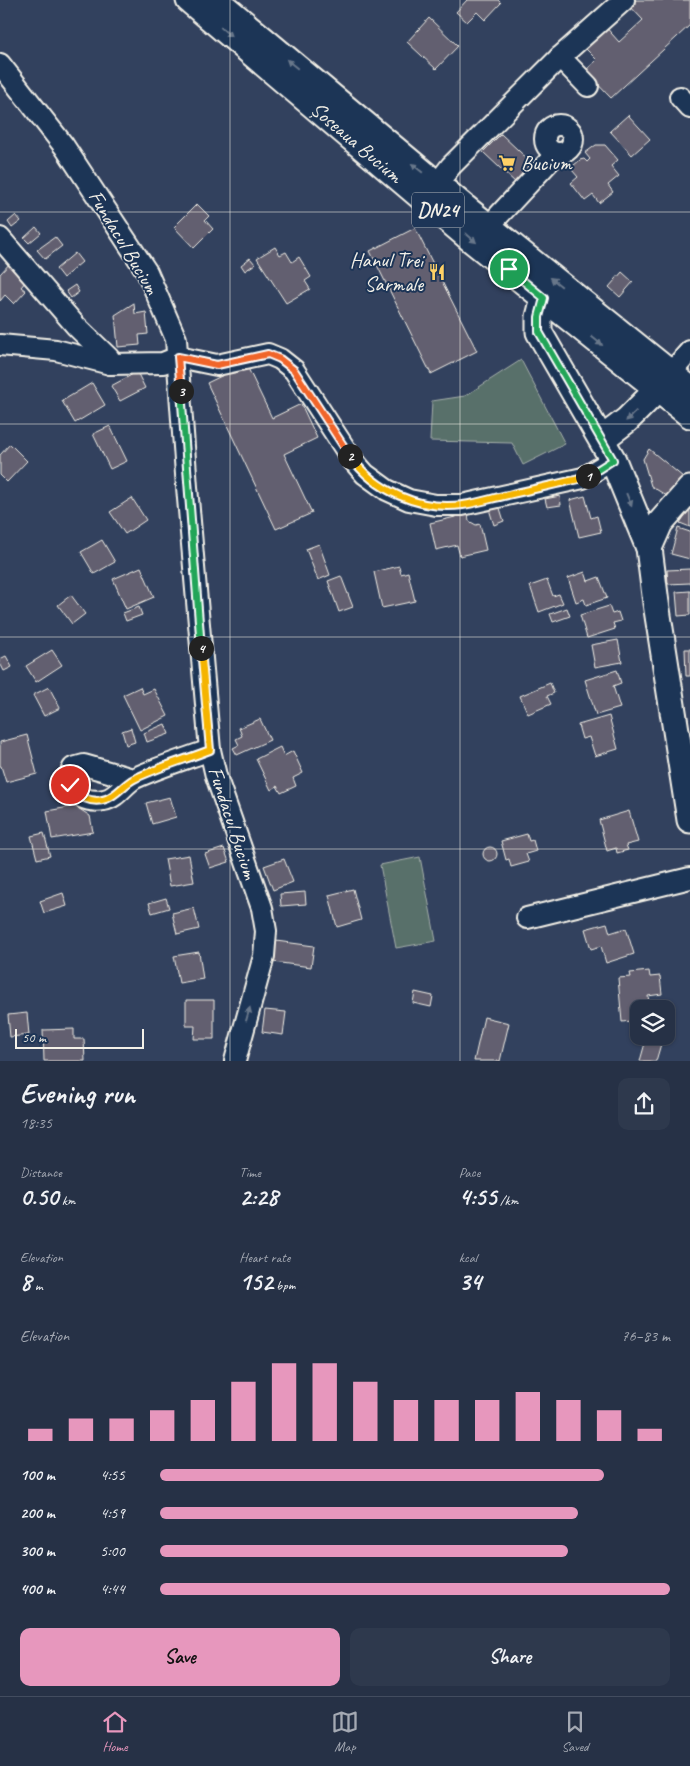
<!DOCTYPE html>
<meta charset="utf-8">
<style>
body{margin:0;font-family:Caveat,sans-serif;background:#2e394d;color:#f1f3f6;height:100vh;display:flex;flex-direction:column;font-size:19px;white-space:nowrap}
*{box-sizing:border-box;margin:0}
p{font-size:16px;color:#a4a9b3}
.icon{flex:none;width:28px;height:28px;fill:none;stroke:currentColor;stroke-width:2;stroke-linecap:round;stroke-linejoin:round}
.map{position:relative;height:1061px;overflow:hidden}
.panel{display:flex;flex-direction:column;background:#263146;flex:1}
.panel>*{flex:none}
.controls{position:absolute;left:630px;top:1000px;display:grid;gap:10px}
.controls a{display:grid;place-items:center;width:45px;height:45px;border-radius:10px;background:#263146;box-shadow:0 1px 4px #0004,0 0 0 1px #424c5f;font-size:25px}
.scale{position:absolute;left:15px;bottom:12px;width:129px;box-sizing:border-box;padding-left:5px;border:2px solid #f4f1e8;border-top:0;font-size:14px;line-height:18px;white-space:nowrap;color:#f4f1e8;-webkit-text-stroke:4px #1d3557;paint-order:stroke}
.pin{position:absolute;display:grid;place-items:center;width:42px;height:42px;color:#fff;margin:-21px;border:2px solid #fff;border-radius:50%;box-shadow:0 1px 5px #0007}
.km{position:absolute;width:25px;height:25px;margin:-12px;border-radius:50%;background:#222;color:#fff;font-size:14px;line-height:25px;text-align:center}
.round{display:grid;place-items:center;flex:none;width:52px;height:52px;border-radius:10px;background:#2e394d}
.overview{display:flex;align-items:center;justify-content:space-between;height:85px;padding:0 20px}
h1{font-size:28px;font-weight:600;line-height:38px}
.stats{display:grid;grid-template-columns:repeat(3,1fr);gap:8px;height:85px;padding:5px 20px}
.stats div{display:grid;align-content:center}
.stats b{font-size:25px;font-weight:600}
.stats small{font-size:14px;font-weight:400}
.stats p{font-size:14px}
.chart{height:140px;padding:10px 20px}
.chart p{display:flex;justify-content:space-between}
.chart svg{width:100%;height:90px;margin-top:5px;stroke:#e797bd;stroke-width:6}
.primary-button{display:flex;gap:10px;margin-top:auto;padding:10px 20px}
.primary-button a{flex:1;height:58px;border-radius:10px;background:#e797bd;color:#111;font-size:20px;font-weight:600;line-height:58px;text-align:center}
.primary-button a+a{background:#2e394d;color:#f1f3f6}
ul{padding:0 20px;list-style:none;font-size:16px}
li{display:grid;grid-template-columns:80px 60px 1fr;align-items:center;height:38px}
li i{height:12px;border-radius:6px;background:#e797bd}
.menu{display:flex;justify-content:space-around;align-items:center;height:70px;border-top:1px solid #424c5f;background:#263146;font-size:14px;color:#a4a9b3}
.menu a{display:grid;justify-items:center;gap:2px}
.menu .active{color:#e797bd}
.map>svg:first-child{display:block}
.green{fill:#586f6b;stroke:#a6b0aa}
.building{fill:#625e6f;stroke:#f4f1e8}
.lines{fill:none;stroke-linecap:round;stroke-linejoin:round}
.minor-casing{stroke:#f4f1e8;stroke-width:24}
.major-casing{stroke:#f4f1e8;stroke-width:29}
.minor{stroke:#1d3557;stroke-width:20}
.major{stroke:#1d3557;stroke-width:25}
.oneway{fill:#68778a}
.split-1-casing{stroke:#fff;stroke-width:10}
.split-2-casing{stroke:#fff;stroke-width:10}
.split-3-casing{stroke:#fff;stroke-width:10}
.split-4-casing{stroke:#fff;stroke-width:10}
.split-5-casing{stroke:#fff;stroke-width:10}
.split-1{stroke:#22a559;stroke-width:6}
.split-2{stroke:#f5b400;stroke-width:6}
.split-3{stroke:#f0652b;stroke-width:6}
.split-4{stroke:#22a559;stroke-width:6}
.split-5{stroke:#f5b400;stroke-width:6}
.grid{fill:none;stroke:#f4f1e8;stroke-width:1;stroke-opacity:0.55}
.labels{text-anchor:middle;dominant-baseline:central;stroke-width:4;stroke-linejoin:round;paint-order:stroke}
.shield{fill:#1d3557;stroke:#b4b9bc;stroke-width:1}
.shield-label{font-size:20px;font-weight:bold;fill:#f4f1e8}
.street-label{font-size:21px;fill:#f4f1e8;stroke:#1d3557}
.poi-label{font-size:21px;fill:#f4f1e8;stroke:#1d3557;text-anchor:start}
</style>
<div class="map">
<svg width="690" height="1061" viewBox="0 0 690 1061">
<rect width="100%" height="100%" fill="#32415e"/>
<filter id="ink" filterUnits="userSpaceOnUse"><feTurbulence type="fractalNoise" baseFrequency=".02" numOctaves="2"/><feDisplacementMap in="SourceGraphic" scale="10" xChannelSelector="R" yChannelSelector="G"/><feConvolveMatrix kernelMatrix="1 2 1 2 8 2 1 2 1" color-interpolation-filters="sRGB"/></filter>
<g filter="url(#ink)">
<!-- green -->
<g class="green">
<polygon points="521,360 565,444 523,465 512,443 430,441 432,401 465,396"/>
<polygon points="420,857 436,941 396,948 380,865"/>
</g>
<!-- building -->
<g class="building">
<polygon points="467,0 498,0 501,3 485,20 477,12 467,22 456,12"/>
<polygon points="631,0 690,0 690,25 611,98 585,71 597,60 582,45 604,25 619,42 643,20 627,3"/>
<polygon points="429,18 458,46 436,69 407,42"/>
<polygon points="628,115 650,139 632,155 610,131"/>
<polygon points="501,134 536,167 518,185 483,152"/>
<polygon points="596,145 605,145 618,160 611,166 619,176 608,185 613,192 599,203 593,195 585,201 571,183 578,177 572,170 573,166 580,160 584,159 587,162 590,159 585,153"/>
<polygon points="197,204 209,216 205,220 213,229 194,248 174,227"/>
<polygon points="16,215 21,221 12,228 8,222"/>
<polygon points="36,227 41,233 29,243 24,238"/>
<polygon points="415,228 477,351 431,374 370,251"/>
<polygon points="55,237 62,246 45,259 37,250"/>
<polygon points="275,247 280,255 286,252 292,262 299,257 311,277 305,281 310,289 286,303 257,258"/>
<polygon points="75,253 82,262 63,278 56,269"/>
<polygon points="250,258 255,264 245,271 241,265"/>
<polygon points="12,261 26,281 21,287 26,291 14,304 5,295 0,301 0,274"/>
<polygon points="622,272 633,282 620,297 609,287"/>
<polygon points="75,285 79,292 71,298 66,291"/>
<polygon points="134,303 135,314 146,312 148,334 139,335 140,345 118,347 115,315"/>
<polygon points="246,364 272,418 301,404 317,438 284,454 312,513 276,529 207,383"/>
<polygon points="137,372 145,388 120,401 111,386"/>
<polygon points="92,383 105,405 75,423 62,401"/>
<polygon points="110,426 127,461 110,469 93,434"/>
<polygon points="10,444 27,461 7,482 0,475 0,455"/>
<polygon points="649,449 683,477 667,496 651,486 643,459"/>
<polygon points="560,496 561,505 547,507 545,499"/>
<polygon points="585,496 591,518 597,516 601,532 579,537 570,500"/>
<polygon points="132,498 146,520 125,534 110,512"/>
<polygon points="498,502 504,521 494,525 488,506"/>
<polygon points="690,507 690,527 680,523"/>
<polygon points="468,514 469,521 476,525 480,524 486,550 460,556 457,545 436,550 430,523"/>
<polygon points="678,528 690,532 690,559 671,554"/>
<polygon points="102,540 115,562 94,574 81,552"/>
<polygon points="319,544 330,575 318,580 306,549"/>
<polygon points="399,566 401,574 408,572 415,601 382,608 374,572"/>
<polygon points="141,567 154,597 126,609 113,579"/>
<polygon points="690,569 690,583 668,584 667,570"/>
<polygon points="585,572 588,581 599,577 607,598 586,605 584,599 576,602 568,578"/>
<polygon points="341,576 353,607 339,612 328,581"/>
<polygon points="547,580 553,596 559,594 563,603 539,612 530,586"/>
<polygon points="690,591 690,615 678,616 676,592"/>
<polygon points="71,595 85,614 72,624 58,605"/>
<polygon points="609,606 612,614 618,612 621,621 613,623 615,629 587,638 580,615"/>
<polygon points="139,607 142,615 126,621 123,613"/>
<polygon points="567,608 570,616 553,622 550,614"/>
<polygon points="618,640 622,662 595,667 591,645"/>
<polygon points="685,649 690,649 690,676 686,676"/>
<polygon points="52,650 62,665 36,682 26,666"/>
<polygon points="6,656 12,667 4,671 0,663 0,659"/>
<polygon points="617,670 621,683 613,686 620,708 596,715 585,680"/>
<polygon points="550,683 554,693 547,696 551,704 528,714 520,696"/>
<polygon points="49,687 60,708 44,716 33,695"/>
<polygon points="140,687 143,694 154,689 168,716 140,730 123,695"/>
<polygon points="609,716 618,749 595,756 589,737 582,739 578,725"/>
<polygon points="260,719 270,740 237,755 233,748 239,745 236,739 242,736 239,728"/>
<polygon points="165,724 169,734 147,742 144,733"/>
<polygon points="131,728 135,742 126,745 122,731"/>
<polygon points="27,735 37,774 6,782 1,766 0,766 0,742"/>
<polygon points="280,747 284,756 293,751 303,773 293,778 296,786 281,793 277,786 271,790 256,759"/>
<polygon points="170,797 176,817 152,824 146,803"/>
<polygon points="75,806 90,816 93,832 52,839 47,811"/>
<polygon points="629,811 638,842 626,845 628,850 617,853 616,848 607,851 599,820"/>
<polygon points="44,833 50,856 37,859 31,836"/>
<polygon points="527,834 529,841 533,840 536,851 526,854 529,862 511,867 509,859 506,860 501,841"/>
<circle cx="490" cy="854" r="7"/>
<polygon points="224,848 229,862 210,868 205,854"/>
<polygon points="189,855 194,882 170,886 165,859"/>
<polygon points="284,859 293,882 273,890 264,866"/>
<polygon points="353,889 361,920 337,927 329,895"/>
<polygon points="305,892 306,904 281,906 280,894"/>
<polygon points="63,893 67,906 44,913 40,901"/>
<polygon points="166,898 169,908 152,913 149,903"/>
<polygon points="194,908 199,929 177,934 172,913"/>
<polygon points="607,923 610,933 626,928 634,954 606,963 601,946 591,949 585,929"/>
<polygon points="276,941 314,946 311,967 273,962"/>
<polygon points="199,952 203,979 179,983 174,956"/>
<polygon points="649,971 650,977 660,976 662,994 648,996 650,1009 639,1009 639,1020 622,1022 618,978 631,977 630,973"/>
<polygon points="415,992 433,996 431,1007 413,1003"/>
<polygon points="186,1000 214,1000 214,1039 194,1039 195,1026 186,1026"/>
<polygon points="265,1010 286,1012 283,1035 262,1032"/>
<polygon points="27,1013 29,1035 10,1037 8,1015"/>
<polygon points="484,1017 509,1023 500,1061 474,1061"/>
<polygon points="74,1029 74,1039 84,1039 85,1061 44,1061 43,1030"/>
<polygon points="647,1036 663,1037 656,1061 640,1061"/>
</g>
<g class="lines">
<!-- minor casing -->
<g class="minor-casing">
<g id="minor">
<polyline points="560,57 588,86"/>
<polyline points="0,64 64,146 147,272 176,339 187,487 210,750 216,776 262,908 266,931 264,956 235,1061"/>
<polyline points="680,97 690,108"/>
<circle cx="559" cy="139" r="14"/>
<polyline points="437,184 451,166 560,57 624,0"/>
<polyline points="488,227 557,153"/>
<polyline points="0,238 76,326 109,358 110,364"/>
<polyline points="0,345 56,350 110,364 163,363 178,357 217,365 268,354 280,359 294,370 351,458 365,474 387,490 409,500 436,505 462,505 583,478 613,460"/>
<polyline points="662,383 690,351"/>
<path d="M 133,779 L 84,765 L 73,768 C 61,790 83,804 104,800 C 117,798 124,784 135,778 C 159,767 185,759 210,750"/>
<polyline points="527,918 690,878"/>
</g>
</g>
<!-- major casing -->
<g class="major-casing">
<g id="major">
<path id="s1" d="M 189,0 L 473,241 L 690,415"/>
<polyline points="216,0 469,211 690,389"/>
<polyline points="544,298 539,317 539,332 613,460 649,548 656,603 690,820"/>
<polyline points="602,439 627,420 657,390"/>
<polyline points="649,548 660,523 690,489"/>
</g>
</g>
<!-- minor -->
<use href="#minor" class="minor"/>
<!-- major -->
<use href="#major" class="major"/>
</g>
<!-- one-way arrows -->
<defs><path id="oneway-solid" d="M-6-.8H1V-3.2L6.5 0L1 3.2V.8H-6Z" transform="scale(1.25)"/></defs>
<g class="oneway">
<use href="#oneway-solid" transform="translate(226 32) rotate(41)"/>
<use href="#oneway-solid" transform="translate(292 64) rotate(-140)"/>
<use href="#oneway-solid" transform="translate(417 168) rotate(-141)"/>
<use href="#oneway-solid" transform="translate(471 238) rotate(41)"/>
<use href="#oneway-solid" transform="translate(556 282) rotate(-141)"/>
<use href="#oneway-solid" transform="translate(597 341) rotate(39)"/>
<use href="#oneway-solid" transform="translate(631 416) rotate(135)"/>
<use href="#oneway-solid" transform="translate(629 500) rotate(68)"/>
<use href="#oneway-solid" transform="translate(248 1014) rotate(-74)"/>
</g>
</g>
<g class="lines" filter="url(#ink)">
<!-- split-1 casing -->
<g class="split-1-casing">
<polyline id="split-1" points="509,269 544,298 539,317 539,332 613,460 588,476"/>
</g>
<!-- split-2 casing -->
<g class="split-2-casing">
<path id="split-2" d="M 350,456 C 375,491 420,511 463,505 C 478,503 493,498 508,495 C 533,489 558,484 583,478 L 588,476"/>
</g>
<!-- split-3 casing -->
<g class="split-3-casing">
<polyline id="split-3" points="181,391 178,357 217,365 268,354 280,359 294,370 350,456"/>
</g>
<!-- split-4 casing -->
<g class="split-4-casing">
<polyline id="split-4" points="181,391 201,648"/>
</g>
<!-- split-5 casing -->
<g class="split-5-casing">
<path id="split-5" d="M 70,785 C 77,797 92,804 106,799 C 117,795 124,784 134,779 C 156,768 187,759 210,750 L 201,648"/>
</g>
<!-- split-1 -->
<use href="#split-1" class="split-1"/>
<!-- split-2 -->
<use href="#split-2" class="split-2"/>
<!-- split-3 -->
<use href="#split-3" class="split-3"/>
<!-- split-4 -->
<use href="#split-4" class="split-4"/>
<!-- split-5 -->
<use href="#split-5" class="split-5"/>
</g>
<!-- grid -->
<path class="grid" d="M 230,0 L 230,1061M 460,0 L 460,1061M 0,212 L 690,212M 0,424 L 690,424M 0,637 L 690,637M 0,849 L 690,849"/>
<!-- icons -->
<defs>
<g id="supermarket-bare" transform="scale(1.35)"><path d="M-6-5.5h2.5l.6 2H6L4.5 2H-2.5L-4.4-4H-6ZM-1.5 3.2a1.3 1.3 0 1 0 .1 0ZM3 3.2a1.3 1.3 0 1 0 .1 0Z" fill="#ffd166" stroke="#1d3557" stroke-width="2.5" paint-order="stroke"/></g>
<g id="restaurant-bare" transform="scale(1.35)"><path d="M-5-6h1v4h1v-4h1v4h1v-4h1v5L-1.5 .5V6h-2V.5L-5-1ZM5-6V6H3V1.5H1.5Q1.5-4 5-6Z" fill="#ffd166" stroke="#1d3557" stroke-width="2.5" paint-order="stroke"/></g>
</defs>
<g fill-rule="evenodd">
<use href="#supermarket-bare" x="507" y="163"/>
<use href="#restaurant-bare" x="437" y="272"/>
</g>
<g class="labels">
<!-- shield labels -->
<rect class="shield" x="412" y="192.5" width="52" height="35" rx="4"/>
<g class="shield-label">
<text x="438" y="210">DN24</text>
</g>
<!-- street labels -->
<g class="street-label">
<text stroke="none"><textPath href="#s1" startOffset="220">Șoseaua Bucium</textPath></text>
<text transform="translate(124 242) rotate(59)">Fundacul Bucium</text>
<text transform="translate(233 823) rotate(72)">Fundacul Bucium</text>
</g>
<!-- poi labels -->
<g class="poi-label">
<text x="521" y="163">Bucium</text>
<text x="423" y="260" text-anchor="end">Hanul Trei<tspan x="423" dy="24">Sarmale</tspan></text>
</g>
</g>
</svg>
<div class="controls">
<a><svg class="icon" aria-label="layers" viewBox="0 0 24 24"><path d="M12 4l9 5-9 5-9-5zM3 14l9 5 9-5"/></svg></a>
</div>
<div class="scale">50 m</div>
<div class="pin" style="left:509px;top:269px;background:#1e9e55"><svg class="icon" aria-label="arrive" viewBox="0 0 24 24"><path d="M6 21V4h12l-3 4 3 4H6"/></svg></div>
<div class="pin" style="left:70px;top:785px;background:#d93025"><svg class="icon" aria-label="check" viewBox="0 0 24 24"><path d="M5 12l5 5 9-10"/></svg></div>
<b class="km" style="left:588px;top:476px">1</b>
<b class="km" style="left:350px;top:456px">2</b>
<b class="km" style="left:181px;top:391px">3</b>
<b class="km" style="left:201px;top:648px">4</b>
</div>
<section class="panel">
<div class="overview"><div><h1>Evening run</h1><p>18:35</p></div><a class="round"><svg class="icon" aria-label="share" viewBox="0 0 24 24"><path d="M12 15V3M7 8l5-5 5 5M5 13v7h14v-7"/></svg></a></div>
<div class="stats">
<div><p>Distance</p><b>0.50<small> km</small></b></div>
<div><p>Time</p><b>2:28</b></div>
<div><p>Pace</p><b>4:55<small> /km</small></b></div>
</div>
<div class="stats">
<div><p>Elevation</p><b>8<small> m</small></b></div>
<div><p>Heart rate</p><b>152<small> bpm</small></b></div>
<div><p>kcal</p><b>34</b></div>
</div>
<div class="chart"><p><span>Elevation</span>76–83 m</p>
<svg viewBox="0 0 160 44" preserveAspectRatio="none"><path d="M5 44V38M15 44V33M25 44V33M35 44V29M45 44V24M55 44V15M65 44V6M75 44V6M85 44V15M95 44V24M105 44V24M115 44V24M125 44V20M135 44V24M145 44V29M155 44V38"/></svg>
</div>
<ul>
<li><b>100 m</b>4:55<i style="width:87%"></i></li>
<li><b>200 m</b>4:59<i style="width:82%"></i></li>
<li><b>300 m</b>5:00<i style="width:80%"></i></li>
<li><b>400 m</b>4:44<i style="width:100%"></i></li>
</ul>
<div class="primary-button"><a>Save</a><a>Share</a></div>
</section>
<nav class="menu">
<a class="active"><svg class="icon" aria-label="home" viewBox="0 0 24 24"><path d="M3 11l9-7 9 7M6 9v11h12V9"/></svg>Home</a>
<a><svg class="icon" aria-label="map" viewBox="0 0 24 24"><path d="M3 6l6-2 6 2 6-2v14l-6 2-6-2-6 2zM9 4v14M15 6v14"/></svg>Map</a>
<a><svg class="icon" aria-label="saved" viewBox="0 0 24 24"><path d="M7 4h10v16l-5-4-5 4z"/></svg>Saved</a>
</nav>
